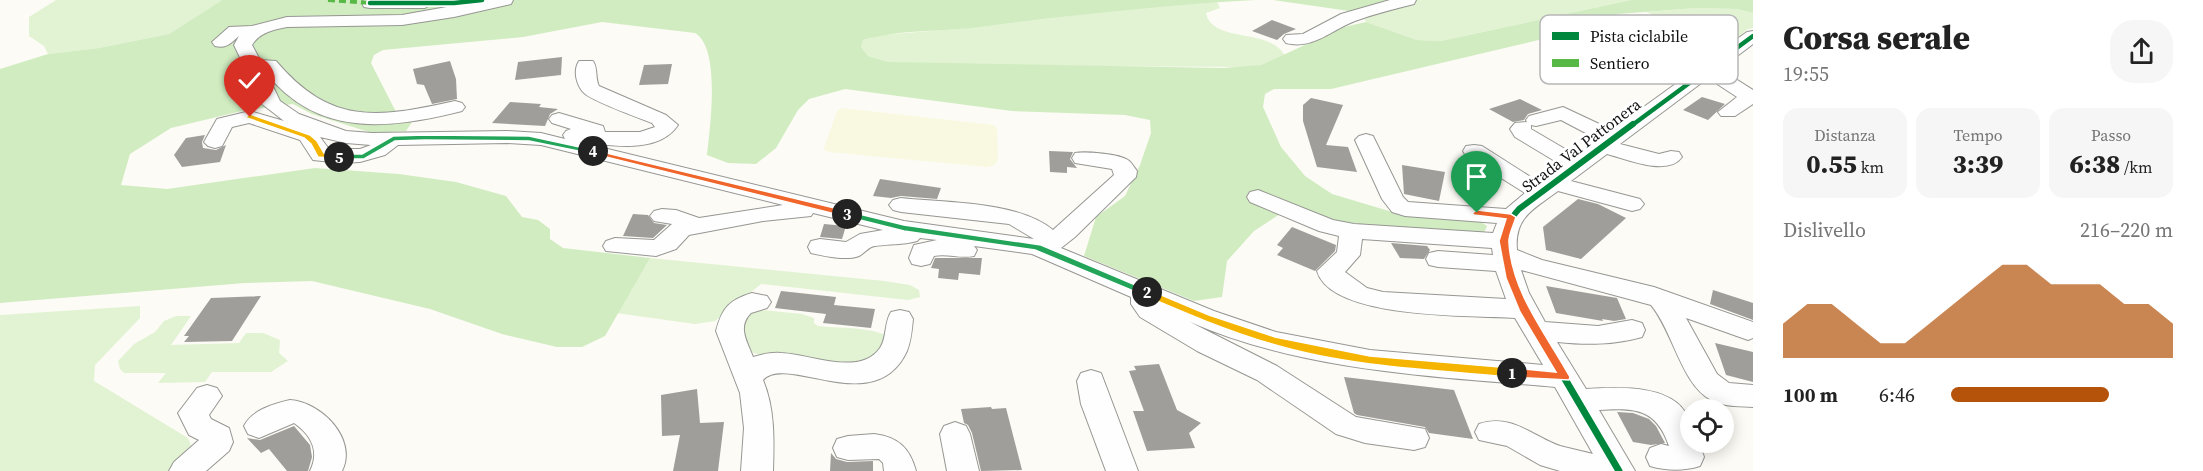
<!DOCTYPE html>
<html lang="it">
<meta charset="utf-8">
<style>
body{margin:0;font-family:"Source Serif 4",serif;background:#f6f6f6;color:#222;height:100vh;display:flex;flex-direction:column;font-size:22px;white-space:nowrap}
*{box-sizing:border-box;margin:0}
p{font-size:20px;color:#767676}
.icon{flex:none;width:33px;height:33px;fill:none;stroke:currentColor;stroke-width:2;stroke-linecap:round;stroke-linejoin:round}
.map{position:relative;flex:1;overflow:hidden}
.sheet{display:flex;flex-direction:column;background:#fff;width:450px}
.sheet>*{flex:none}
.controls{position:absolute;left:1680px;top:399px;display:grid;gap:12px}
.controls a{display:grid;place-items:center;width:54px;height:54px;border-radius:50%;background:#fff;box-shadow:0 3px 15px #0003;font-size:30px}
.pin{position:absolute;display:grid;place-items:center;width:51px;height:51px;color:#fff;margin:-62px -26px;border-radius:50% 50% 50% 0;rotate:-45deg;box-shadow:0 0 6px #0007}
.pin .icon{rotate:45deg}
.km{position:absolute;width:30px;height:30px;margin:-15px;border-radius:50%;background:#222;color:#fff;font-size:16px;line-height:30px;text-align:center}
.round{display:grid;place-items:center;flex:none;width:63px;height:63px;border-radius:24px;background:#f6f6f6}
.summary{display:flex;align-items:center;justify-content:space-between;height:102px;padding:0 30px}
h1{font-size:33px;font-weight:800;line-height:45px}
.metrics{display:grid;grid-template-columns:repeat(3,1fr);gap:9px;height:102px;padding:6px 30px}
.metrics div{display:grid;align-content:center;border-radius:15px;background:#f6f6f6;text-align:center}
.metrics b{font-size:26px;font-weight:800}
.metrics small{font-size:16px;font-weight:400}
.metrics p{font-size:16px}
.chart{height:168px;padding:12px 30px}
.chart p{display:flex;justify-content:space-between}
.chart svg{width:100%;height:108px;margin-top:6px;fill:#b45309;opacity:.7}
ul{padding:0 30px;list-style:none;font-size:20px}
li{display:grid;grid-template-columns:96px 72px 1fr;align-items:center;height:45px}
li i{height:15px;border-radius:8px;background:#b45309}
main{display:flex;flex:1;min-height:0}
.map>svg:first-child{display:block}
.farmland{fill:#f9f9e1}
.green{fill:#e2f3d3}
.forest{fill:#d1ecc1}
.building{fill:#a09e9a}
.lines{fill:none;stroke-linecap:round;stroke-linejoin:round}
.minor-casing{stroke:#969693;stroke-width:2}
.minor{fill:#fffefe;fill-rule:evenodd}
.quiet{stroke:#58b947;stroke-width:4;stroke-dasharray:7 4;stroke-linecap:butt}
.cycleway-far2-casing{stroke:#fff;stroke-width:8}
.cycleway-far1-casing{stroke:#fff;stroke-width:10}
.cycleway-casing{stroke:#fff;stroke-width:10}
.cycleway-far2{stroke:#00873e;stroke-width:4.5}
.cycleway-far1{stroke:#00873e;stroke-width:6}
.cycleway{stroke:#00873e;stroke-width:7}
.split-1{fill:#f0652b;stroke:#fff;stroke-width:1.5}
.split-2{fill:#f5b400;stroke:#fff;stroke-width:1.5}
.split-3{fill:#22a559;stroke:#fff;stroke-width:1.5}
.split-4{fill:#f0652b;stroke:#fff;stroke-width:1.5}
.split-5{fill:#22a559;stroke:#fff;stroke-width:1.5}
.split-6{fill:#f5b400;stroke:#fff;stroke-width:1.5}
.labels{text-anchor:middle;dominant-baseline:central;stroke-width:6;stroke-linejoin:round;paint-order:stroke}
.street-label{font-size:16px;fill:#101010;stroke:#fff}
.key{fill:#fff;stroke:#b7b7b7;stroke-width:1.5}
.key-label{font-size:16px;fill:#101010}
</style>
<main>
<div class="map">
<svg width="1753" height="471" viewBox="0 0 1753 471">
<rect width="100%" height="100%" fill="#fcfbf5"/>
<!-- farmland -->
<polygon class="farmland" points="842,108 994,125 997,129 998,159 995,165 987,167 829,152 824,150 824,148 837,111"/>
<!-- green -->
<g class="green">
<polygon points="56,0 222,0 169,34 99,48 48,54 44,46 29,36 29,17"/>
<polygon points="1417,0 1631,0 1441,41 1417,40 1366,22 1363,17"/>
<path d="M 1217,2 L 1220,8 L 1206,13 C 1212,44 1271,27 1285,56 L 1261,65 L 1244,67 L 949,65 L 889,62 L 868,56 L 861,47 L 863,40 L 880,35 L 980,27 L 1127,9 Z"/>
<path d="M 1697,8 L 1737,9 L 1753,13 L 1753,28 L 1748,29 L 1731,43 C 1701,36 1675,23 1646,12 Z"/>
<polygon points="650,258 884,281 910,285 919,290 920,297 908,300 761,284 715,321 695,324 616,313"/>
<polygon points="140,306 140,318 95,365 94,381 188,438 193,450 174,471 0,471 0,315"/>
<path d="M 753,309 L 802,314 L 814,318 L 814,323 L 818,326 C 835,328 876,327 888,337 L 884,352 L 862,366 L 761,355 L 751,352 L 743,332 L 747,311 Z"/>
<polygon points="176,316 191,316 171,345 239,343 246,333 263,333 280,340 279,353 288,361 271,372 212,372 205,382 158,383 166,373 124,373 120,369 118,361 134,344 155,332 164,321"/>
</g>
<!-- forest -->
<g class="forest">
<path d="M 222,0 L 1255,0 C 1163,5 1072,15 981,27 C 942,32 901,29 863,40 L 861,47 L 868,56 L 889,62 L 1223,68 L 1261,65 L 1344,27 L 1366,22 L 1417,40 L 1441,41 L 1631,0 L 1753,0 L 1753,13 L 1737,9 L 1697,8 L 1618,14 L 1547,38 L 1331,89 L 1274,89 L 1265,94 L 1263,107 L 1281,147 L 1305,176 L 1332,194 L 1389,211 L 1475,218 L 1487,226 L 1484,233 L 1389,228 L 1330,220 L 1294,205 L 1254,231 L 1227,261 L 1222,297 L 1194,301 L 1084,256 L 1096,217 L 1125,196 L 1140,165 L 1151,133 L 1150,120 L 1125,115 L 1012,111 L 845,89 L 809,99 L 798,110 L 776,148 L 756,164 L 728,163 L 707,155 C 710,128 721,48 695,33 L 602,22 L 523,37 L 383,50 L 374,55 L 371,63 L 395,110 L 412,122 L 406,131 L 372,133 L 312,114 L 293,104 L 246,110 L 171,128 L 130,154 L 121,185 L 167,189 L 315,168 L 399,174 L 456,182 L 506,196 L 522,217 L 538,220 L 550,229 L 550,239 L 563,248 L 650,258 L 605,336 L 582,347 L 557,347 L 502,334 L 430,309 L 312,281 L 245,283 L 0,303 L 0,69 L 48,54 L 99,48 L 169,34 Z"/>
<polygon points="1273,0 1396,0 1356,12"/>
</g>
<!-- building -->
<g class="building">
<polygon points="1272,20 1296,29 1284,34 1277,40 1252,31"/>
<polygon points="562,57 561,75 515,80 518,62"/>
<polygon points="450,61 456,79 457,99 432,104 424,85 417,84 413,69"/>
<polygon points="672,64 668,84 639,85 644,65"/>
<polygon points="1702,97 1725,104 1708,120 1683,110"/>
<polygon points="1311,98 1343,105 1326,145 1348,147 1357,172 1317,167 1303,121 1303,105"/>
<polygon points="1520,99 1542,110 1528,114 1524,120 1513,122 1489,109"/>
<polygon points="510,102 541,104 539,107 558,109 550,114 545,126 492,123"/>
<polygon points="205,135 202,142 203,148 216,150 226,145 220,162 182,167 174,155 186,138"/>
<polygon points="1049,151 1073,152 1070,159 1077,168 1067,167 1067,173 1050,172"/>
<polygon points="1402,165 1445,172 1439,201 1404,194"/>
<polygon points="880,179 941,188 937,199 901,196 891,198 873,196"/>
<polygon points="1578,199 1598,204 1626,218 1581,259 1546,250 1543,227"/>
<polygon points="633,214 648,215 654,223 667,225 653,238 623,236"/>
<polygon points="824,224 846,226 842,239 820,237"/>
<polygon points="1292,227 1336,245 1335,251 1315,271 1277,255 1283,248 1277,245"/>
<polygon points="1391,243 1427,246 1430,250 1424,259 1400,258"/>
<polygon points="935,258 982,258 980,275 959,273 958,280 938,278 939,269 931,268"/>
<polygon points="1546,286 1617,298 1626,319 1614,321 1602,319 1603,321 1556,313"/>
<polygon points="1713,290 1753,303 1753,320 1710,304"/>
<polygon points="781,291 836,297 834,305 875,309 871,328 823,323 826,314 775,308"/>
<polygon points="261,296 232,341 184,342 189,336 184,336 211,298"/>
<polygon points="1715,343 1753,352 1753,382 1726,375"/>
<polygon points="1159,364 1177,410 1201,423 1189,433 1195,448 1147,451 1133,411 1144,411 1129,371 1136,370 1134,366"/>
<polygon points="1344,377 1454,390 1473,439 1429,433 1425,427 1357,415 1354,413"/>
<polygon points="697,389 700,423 724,422 718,471 673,471 680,435 662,436 661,395"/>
<polygon points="991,407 992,409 1006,408 1022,470 981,471 972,433 968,425 964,423 961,409"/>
<polygon points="1617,412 1633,413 1649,419 1656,426 1665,443 1651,445 1633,442"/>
<polygon points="294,426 310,445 312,457 308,471 287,471 269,449 261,453 247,438 260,440"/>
<polygon points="831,453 836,459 847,462 873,461 873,471 830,471"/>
</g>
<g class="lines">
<!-- minor casing -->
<g class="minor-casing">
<g id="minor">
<polygon points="364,0 431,0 433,3 425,8 370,8 364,7 362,3"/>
<path d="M 486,0 L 513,0 L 511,4 L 454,17 L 402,25 L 287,27 C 273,30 260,32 252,45 L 260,60 L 276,61 C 331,126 378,118 455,101 L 462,103 L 465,107 L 462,111 C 390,129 319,138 267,74 L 280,101 L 299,114 L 346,131 L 372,133 L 507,131 L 541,133 L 565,139 L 563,135 L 566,131 L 571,129 L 552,123 L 549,119 L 552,115 L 559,113 L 603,126 L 605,132 L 640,132 L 655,127 L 652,123 C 639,118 589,100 583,92 C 576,84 573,70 579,61 L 593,61 C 598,68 595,78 599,86 L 666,115 L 678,125 C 658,155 610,145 579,142 L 904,221 L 1034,239 L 1009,224 L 901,212 L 893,210 L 889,205 L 893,200 L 901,198 C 946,203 1018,201 1053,230 L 1114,175 L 1112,169 L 1075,163 L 1072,158 L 1075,153 C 1085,151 1120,154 1128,160 C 1131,162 1134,167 1137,171 L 1136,177 L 1075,237 L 1061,248 L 1214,311 L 1276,332 L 1370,350 L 1543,365 L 1515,318 C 1473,315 1331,320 1317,271 L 1337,252 L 1339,236 L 1319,231 L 1250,202 L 1247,197 L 1250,192 L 1258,190 L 1333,220 L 1354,224 L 1493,233 L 1497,223 L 1405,216 L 1392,212 L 1382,199 L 1355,140 L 1359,136 L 1366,134 L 1373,136 L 1403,197 L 1408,202 L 1506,209 L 1525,193 L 1466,156 L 1463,151 L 1466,146 L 1474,145 L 1482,146 L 1540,183 L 1563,166 L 1515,137 L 1510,129 L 1515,123 L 1527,122 L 1526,120 L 1529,116 L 1563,107 L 1612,130 L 1710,59 C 1684,58 1610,66 1594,43 L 1597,36 L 1617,30 L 1623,31 L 1626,35 L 1623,39 L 1615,42 L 1628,46 L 1723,49 L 1747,32 L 1753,31 L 1753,44 L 1720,69 L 1753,90 L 1753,104 L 1735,116 L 1721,116 L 1718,112 L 1737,97 L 1708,78 L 1620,144 L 1659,154 L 1671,151 L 1679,152 L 1682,157 C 1668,177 1626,159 1607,154 L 1571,181 L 1640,199 L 1644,204 L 1640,209 L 1632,211 L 1558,191 C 1534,209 1514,217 1517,250 L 1542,260 L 1654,287 L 1753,322 L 1753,338 L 1748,340 L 1686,318 L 1717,374 L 1729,383 L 1753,385 L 1753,407 C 1740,406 1723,407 1711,400 C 1681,384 1673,331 1651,305 L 1521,270 L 1529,293 L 1545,322 L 1598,326 L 1632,320 L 1642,323 L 1645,330 L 1642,337 C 1613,345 1587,345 1557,342 L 1586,389 C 1617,387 1681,383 1690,424 C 1692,429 1690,437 1690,442 L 1699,442 L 1704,457 L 1700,466 C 1684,471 1667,471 1650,466 L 1646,457 L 1650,448 L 1661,444 L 1669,446 C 1656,408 1635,408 1599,410 L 1635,471 L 1560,471 L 1540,465 L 1507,446 L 1479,440 L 1475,432 L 1479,424 C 1511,413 1532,436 1560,446 C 1571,449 1582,451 1593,454 L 1555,387 C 1432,376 1305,372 1190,322 L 1277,366 L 1356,417 L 1425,429 L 1429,438 L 1425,447 L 1414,450 L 1365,443 L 1336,434 L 1257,380 L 1197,351 L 1140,317 L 1131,304 L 1131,297 L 1032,254 L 974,246 L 977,250 L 974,256 C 960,259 947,253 934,256 L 930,264 L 921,266 L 912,264 L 909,258 L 914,245 L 937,240 L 920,238 L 917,241 C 903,245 889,244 875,246 C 868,247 865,253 859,256 C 846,261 824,256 811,253 L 808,247 L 811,241 L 820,239 L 846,242 L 860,234 L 883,230 L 813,213 L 811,216 L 763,221 L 689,235 L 676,249 L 656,256 L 606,251 L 603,246 L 606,241 L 615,238 L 654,240 L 672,224 L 654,221 L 650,216 L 654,211 L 662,209 L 676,210 L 699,218 L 783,205 L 541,145 L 507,143 L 398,145 L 385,155 L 360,162 L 341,163 L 313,160 L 300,140 L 249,123 L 232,127 L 222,146 L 215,148 L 208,146 L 204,142 L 217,119 L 250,111 L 284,121 L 262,104 L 234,45 L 239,36 C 231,43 226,49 215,46 L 212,42 L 229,27 L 252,26 L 287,17 L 402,15 ZM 1561,120 L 1599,140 L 1594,142 L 1577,156 L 1531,129 L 1531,125 L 1536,126 ZM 320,137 L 346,143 L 371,145 L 360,149 L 329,149 ZM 1362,239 L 1492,248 L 1493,255 L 1438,251 L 1429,253 L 1426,259 L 1429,265 L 1438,267 L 1496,271 L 1506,299 L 1383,292 L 1367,288 L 1345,272 L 1360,255 Z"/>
<path d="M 1390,0 L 1416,0 L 1414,4 C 1394,9 1374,14 1355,21 C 1331,30 1313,50 1286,43 L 1283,39 L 1286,35 L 1303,34 L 1341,14 Z"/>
<path d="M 752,293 L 767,296 L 771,302 L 767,308 L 751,313 C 737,327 747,341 753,357 C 763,354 772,352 781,353 C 810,354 860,377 880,348 C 887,338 884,323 891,312 L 900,310 L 909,312 L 913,319 C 912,330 911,341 907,351 C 875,420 787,353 763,380 C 775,409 774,440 773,471 L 741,471 L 744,428 L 740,393 L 716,331 C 722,308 729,300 752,293 Z"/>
<polygon points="1091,370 1101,373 1138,471 1106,471 1081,404 1077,381 1081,373"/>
<polygon points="207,385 217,388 222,396 209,415 211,419 229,428 233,442 229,451 206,471 169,471 174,462 199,440 189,435 178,413 197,388"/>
<path d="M 290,400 C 321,402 358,439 342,471 L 310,471 C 320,451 311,435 294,423 L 259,438 L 248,434 L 244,426 C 252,410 273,404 290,400 Z"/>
<polygon points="955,422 966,426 970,434 979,471 947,471 940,434 944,426"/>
<path d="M 874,434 C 898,437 910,448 916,471 L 884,471 L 883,463 L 879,459 L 848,460 L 837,457 L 833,448 L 837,439 L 848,436 Z"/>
</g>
</g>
<!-- minor -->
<use href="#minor" class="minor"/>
<!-- quiet -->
<polyline class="quiet" points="328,0 370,3"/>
<!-- cycleway-far2 casing -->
<g class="cycleway-far2-casing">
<g id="cycleway-far2">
<polyline points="370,3 454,3 482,0"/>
<polyline points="1631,126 1753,36"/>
</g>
</g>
<!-- cycleway-far1 casing -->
<g class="cycleway-far1-casing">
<path id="cycleway-far1" d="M 1511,281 C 1502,256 1500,229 1519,209 L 1633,124"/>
</g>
<!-- cycleway casing -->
<g class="cycleway-casing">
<polyline id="cycleway" points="1511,279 1535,328 1619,471"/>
</g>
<!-- cycleway-far2 -->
<use href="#cycleway-far2" class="cycleway-far2"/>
<!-- cycleway-far1 -->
<use href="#cycleway-far1" class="cycleway-far1"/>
<!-- cycleway -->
<use href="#cycleway" class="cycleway"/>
</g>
<!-- split-1 -->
<path class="split-1" d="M 1477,210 L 1511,214 L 1516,217 C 1514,225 1508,235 1509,243 C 1512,293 1547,335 1570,377 L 1569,380 L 1512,377 L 1506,373 L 1512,368 L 1556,372 L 1520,312 L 1506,278 L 1499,241 L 1506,219 L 1474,215 L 1472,213 Z"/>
<!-- split-2 -->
<path class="split-2" d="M 1147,289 L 1209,315 L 1275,337 L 1370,356 L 1512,368 L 1517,373 L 1512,377 C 1432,370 1349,367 1272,344 C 1227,331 1185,313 1143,295 L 1143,290 Z"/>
<!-- split-3 -->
<polygon class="split-3" points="847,211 904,225 1041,245 1152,292 1147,296 1143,295 1035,250 904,231 844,216 844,212"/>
<!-- split-4 -->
<polygon class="split-4" points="590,149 847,211 852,214 847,217 590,153"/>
<!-- split-5 -->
<polygon class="split-5" points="425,135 529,136 598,151 593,154 529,141 425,140 395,141 364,159 339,159 334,157 339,154 362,154 393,136"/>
<!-- split-6 -->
<polygon class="split-6" points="250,114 310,135 317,141 324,153 343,157 339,159 318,157 311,144 304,138 247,118 246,117"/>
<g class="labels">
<!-- street labels -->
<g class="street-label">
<text transform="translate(1581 145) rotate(-37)">Strada Val Pattonera</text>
</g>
</g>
<!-- legend -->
<rect x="1540" y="15" width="198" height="69" rx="9" class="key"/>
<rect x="1552" y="32" width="27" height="8" fill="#00873e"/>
<rect x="1552" y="59" width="27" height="8" fill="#58b947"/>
<g class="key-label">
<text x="1590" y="42">Pista ciclabile</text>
<text x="1590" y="69">Sentiero</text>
</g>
</svg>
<div class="controls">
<a><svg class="icon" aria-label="locate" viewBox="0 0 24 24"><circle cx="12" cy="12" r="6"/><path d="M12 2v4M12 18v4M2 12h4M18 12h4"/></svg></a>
</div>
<div class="pin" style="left:1477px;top:213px;background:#1e9e55"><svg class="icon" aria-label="arrive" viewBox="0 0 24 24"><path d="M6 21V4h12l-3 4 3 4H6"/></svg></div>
<div class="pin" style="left:250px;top:117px;background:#d93025"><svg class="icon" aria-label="check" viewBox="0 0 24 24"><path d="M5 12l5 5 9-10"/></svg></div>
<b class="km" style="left:1512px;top:373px">1</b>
<b class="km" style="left:1147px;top:292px">2</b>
<b class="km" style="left:847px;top:214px">3</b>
<b class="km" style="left:593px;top:151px">4</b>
<b class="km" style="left:339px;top:157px">5</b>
</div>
<section class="sheet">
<div class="summary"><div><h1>Corsa serale</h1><p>19:55</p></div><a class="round"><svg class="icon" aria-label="share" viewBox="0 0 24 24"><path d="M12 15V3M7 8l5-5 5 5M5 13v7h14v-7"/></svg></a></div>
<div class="metrics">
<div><p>Distanza</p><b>0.55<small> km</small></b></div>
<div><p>Tempo</p><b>3:39</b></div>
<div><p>Passo</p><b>6:38<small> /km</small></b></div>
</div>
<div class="chart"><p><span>Dislivello</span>216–220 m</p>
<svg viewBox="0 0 160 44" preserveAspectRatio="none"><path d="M0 44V30L10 22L20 22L30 30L40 38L50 38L60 30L70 22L80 14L90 6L100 6L110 14L120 14L130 14L140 22L150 22L160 30V44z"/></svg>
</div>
<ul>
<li><b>100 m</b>6:46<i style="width:71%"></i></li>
</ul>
</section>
</main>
